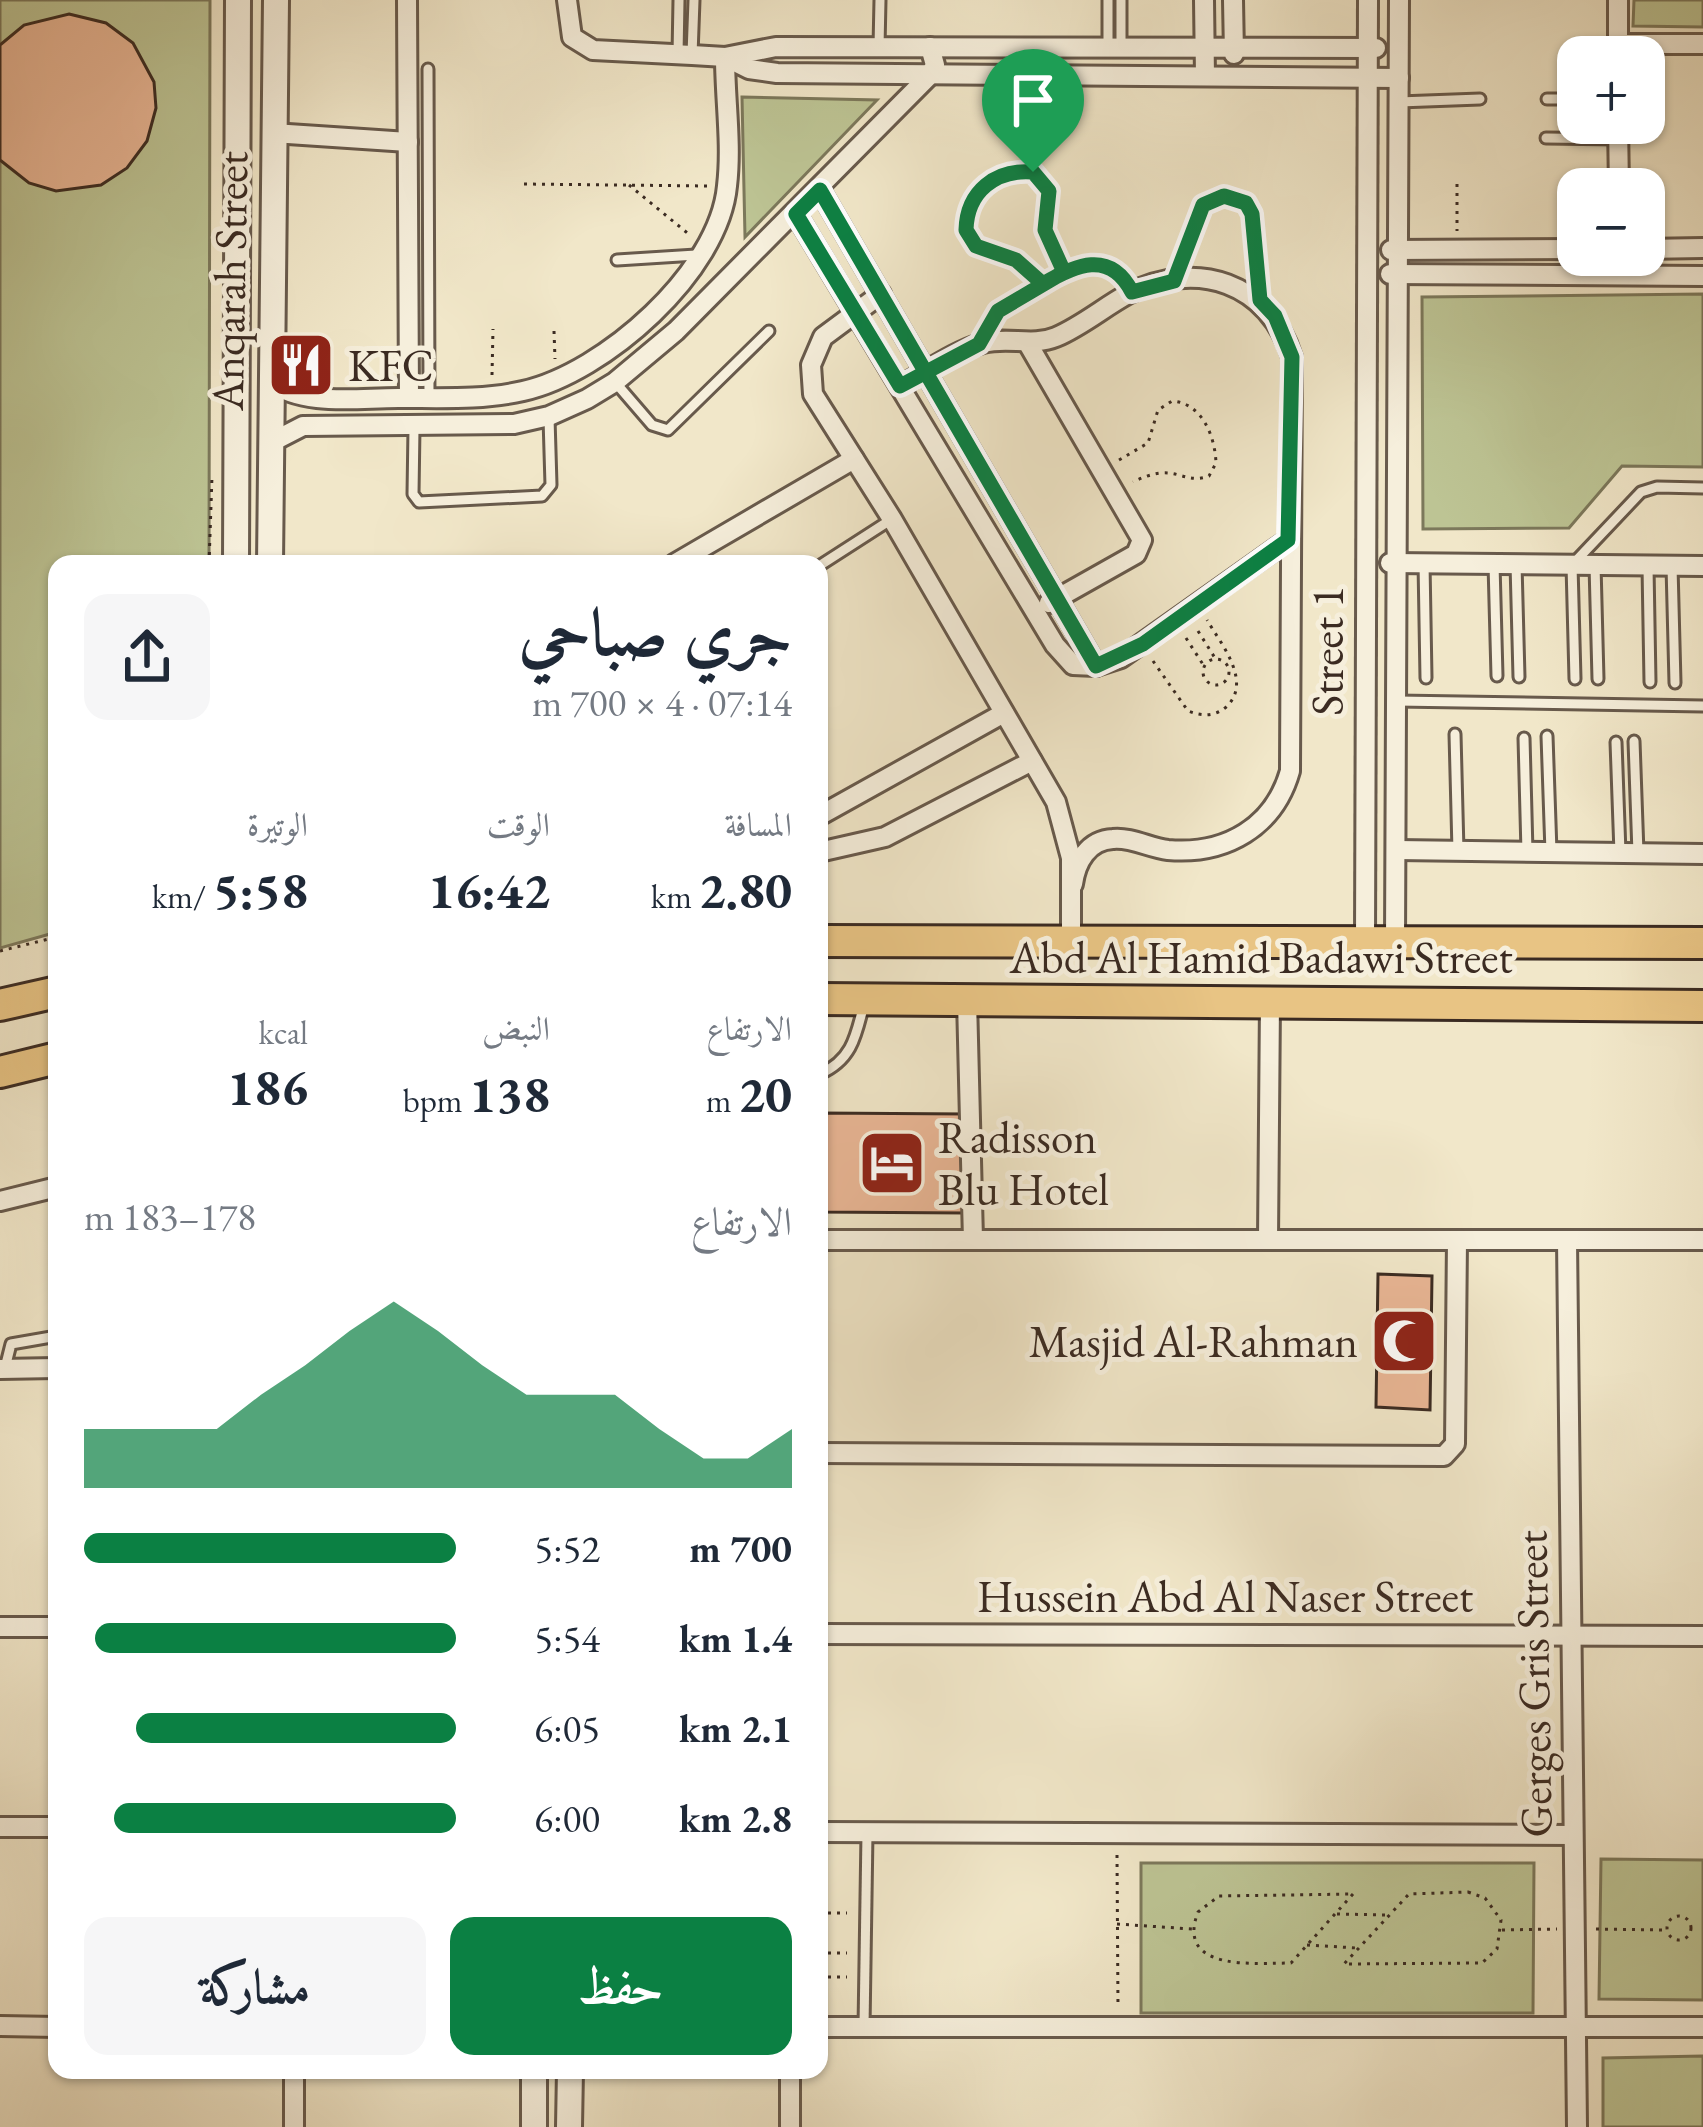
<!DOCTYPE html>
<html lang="ar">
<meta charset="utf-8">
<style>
body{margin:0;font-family:"EB Garamond",Amiri,serif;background:#f6f6f7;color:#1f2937;direction:rtl;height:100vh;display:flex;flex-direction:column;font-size:45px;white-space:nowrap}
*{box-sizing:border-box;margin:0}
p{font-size:39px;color:#747a83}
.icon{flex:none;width:66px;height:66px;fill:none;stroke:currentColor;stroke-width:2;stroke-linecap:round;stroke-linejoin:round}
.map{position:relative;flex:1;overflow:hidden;direction:ltr}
.sheet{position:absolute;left:48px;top:555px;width:780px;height:1524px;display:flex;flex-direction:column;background:#fff;border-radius:24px;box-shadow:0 3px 9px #0004;direction:rtl}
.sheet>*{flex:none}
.tools{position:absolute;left:1557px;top:36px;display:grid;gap:24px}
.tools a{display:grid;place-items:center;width:108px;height:108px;border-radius:24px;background:#fff;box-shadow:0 3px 9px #0004;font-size:60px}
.pin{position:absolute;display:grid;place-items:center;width:102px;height:102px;color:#fff;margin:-123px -51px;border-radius:50% 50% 50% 0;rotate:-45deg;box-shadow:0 0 12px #0007}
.pin .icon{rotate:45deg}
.round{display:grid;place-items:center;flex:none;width:126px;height:126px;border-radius:24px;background:#f6f6f7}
.overview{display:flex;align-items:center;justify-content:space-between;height:204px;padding:0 36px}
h1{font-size:66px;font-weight:700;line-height:90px}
.metrics{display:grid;grid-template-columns:repeat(3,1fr);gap:18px;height:204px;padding:12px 36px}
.metrics div{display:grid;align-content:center}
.metrics b{font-size:51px;font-weight:700}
.metrics small{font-size:33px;font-weight:400}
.metrics p{font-size:33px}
.chart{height:336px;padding:24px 36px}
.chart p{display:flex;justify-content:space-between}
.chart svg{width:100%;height:216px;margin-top:12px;fill:#0b8043;opacity:.7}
.cta{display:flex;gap:24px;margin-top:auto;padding:24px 36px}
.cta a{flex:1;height:138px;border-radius:24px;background:#0b8043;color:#fff;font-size:48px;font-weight:700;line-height:138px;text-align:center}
.cta a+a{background:#f6f6f7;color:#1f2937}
ul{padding:0 36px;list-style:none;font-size:39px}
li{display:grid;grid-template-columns:192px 144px 1fr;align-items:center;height:90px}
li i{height:30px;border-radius:15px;background:#0b8043}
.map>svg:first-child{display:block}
.green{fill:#bdc494;stroke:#7c785b;stroke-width:3}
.building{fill:#e9b695;stroke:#3b2b22;stroke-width:3}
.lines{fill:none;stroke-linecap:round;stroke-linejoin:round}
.service-casing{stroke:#685a4c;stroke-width:15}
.minor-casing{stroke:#685a4c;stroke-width:24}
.tertiary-casing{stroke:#685a4c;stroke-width:30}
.primary-casing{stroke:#3b2b22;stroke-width:36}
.path{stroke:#3b2b22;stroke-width:3;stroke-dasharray:3 6;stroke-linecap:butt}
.service{stroke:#f6efdc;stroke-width:9}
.minor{stroke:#f6efdc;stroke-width:18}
.tertiary{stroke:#f6efdc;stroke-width:24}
.primary{stroke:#e8c484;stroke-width:30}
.route-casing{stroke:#fff;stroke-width:24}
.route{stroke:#0b8043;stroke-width:15}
.labels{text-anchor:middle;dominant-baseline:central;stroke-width:10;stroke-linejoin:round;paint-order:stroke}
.street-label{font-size:45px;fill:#3b2b22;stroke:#f6efdc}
.poi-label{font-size:45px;fill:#3b2b22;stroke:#f6efdc;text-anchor:start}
</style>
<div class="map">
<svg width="1703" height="2127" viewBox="0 0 1703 2127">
<rect width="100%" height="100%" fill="#f1e7c9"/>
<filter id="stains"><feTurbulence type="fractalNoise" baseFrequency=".00167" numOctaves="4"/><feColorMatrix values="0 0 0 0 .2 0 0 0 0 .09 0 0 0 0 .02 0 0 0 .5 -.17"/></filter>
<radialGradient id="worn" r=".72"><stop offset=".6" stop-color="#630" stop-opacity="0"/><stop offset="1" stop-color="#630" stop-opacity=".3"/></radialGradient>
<!-- green -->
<g class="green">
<polygon points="0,0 210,0 209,564 57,564 57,932 0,948"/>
<polygon points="1634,0 1703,0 1703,27 1633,26"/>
<polygon points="742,97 877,100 745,237"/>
<polygon points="1703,294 1703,467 1622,466 1569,528 1423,529 1422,297"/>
<polygon points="1601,1859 1703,1860 1703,2000 1599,1999"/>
<polygon points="1141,1863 1534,1863 1533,2013 1141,2013"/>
<polygon points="1703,2056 1703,2127 1603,2127 1603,2058"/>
</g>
<!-- building -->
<g class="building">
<polygon points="69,14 106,23 133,43 154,82 156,108 147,141 127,168 101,185 56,191 29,183 0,160 0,45 24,25"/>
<polygon points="819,1113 966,1114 964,1213 819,1212"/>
<polygon points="1378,1274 1432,1276 1430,1410 1376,1407"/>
</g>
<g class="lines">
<!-- service casing -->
<g class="service-casing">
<g id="service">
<polyline points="1108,0 1108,47"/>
<polyline points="1121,0 1121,47"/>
<polyline points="879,47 880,0"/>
<polyline points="678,55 679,0"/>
<polyline points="692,55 694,0"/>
<polyline points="428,69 429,398"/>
<polyline points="1547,99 1578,99"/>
<polyline points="1399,102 1480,99"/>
<polyline points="1546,138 1618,139"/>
<polyline points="617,260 696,255"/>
<polyline points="1176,276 1203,205 1212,198 1236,197 1252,214 1260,300"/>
<path d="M 979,344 C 992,305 1070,253 1110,268 L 1132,292"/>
<polyline points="615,382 652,425 668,430 769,331"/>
<polyline points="414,428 413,494 419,502 542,496 551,485 549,418"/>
<polyline points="1424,563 1426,678"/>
<polyline points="1494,564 1497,676"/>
<polyline points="1516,564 1519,677"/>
<polyline points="1595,565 1598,679"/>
<polyline points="819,566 892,519"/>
<polyline points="1672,566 1675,683"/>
<polyline points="1648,567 1650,682"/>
<polyline points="1575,679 1572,565 1641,492 1657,487 1703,488"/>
<polyline points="1397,701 1703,706"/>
<polyline points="1455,734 1458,851"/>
<polyline points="1547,736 1551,852"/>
<polyline points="1524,738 1527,852"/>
<polyline points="1634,741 1638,853"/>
<polyline points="1616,742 1620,853"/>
<path d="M 820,1074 C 852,1060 856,1036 864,1004"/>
<polyline points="5,1368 11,1344 57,1336"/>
<polyline points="864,2027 867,1833"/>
</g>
</g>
<!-- minor casing -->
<g class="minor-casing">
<g id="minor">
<polyline points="407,0 409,398"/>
<polyline points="567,0 572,37 593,50 692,55 725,57 776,47 1376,48"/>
<polyline points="1204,0 1205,76"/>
<polyline points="1233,0 1234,54"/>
<polyline points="1618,0 1618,57"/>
<polyline points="1618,44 1703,44"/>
<polyline points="725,57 749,69 777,73 1399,78"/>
<polyline points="1618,123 1619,189"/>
<polyline points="273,133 408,142"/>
<polyline points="820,190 1096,666"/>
<polyline points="796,214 1055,645 1073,665 1096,666 1121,658 1288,540"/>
<polyline points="1644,249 1703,248"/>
<polyline points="1391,250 1578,249"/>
<polyline points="1390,274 1703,276"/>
<polyline points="881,294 823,337 811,365 813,394 892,519 1056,802 1071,858 1071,941"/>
<polyline points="1027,342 1142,540 1136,554 1049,603"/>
<path d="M 269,381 C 305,408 361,397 403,398 C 443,398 484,400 523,391 C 604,373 719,272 727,186 C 732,144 725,99 725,57"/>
<path d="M 900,386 C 926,372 955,351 983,343 C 1008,336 1032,347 1056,337 C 1082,326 1104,307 1128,294 C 1197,258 1269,283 1292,357 L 1290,771 C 1274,827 1226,855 1168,850 C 1150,848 1131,837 1113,839 C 1088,840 1076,862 1073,884"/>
<polyline points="270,443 303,426 514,424 549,416 587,399 615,382 676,331 930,75 935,65 930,47"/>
<polyline points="1390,563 1703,566"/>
<polyline points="674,564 854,459"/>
<polyline points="819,816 1004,713"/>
<polyline points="1397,850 1703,854"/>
<polyline points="819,852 885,837 1032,761"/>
<polyline points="1365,942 1368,0"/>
<polyline points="1395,942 1399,0"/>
<polyline points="967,1000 973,1240"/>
<polyline points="0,1201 57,1187"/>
<polyline points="819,1240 1703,1240"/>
<polyline points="1268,1240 1270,1001"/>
<polyline points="1567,1240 1577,2127"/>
<polyline points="0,1369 57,1368"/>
<polyline points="819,1453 1444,1456 1455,1444 1457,1240"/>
<polyline points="0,1627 57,1627"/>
<polyline points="819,1634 1703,1636"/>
<polyline points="0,1827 57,1827"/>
<polyline points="819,1832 1573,1835"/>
<polyline points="0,2026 57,2027"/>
<polyline points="819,2027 1703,2027"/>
<polyline points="790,2070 790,2127"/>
<polyline points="294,2127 294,2070"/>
</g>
</g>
<!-- tertiary casing -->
<g class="tertiary-casing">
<g id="tertiary">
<polyline points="236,564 238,0"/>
<polyline points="270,564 276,0"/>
<polyline points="534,2127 534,2070"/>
<polyline points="569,2127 570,2070"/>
</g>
</g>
<!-- primary casing -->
<g class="primary-casing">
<g id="primary">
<polyline points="819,941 1703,943"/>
<polyline points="819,999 1703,1006"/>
<polyline points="0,1005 57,992"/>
<polyline points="0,1072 57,1058"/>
</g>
</g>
<!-- path -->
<g class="path">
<polyline points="524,184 709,186"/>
<polyline points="1457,184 1457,231"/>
<polyline points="629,185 691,236"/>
<path d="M 1030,269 L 976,246 L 966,230 C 967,191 996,169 1033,172 L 1046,182 L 1045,230 L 1055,260"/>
<polyline points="554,331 555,359"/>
<polyline points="492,375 493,329"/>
<path d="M 1119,460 L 1148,443 L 1158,410 L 1172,401 C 1202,403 1215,436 1216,463 L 1209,476 C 1181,486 1177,460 1133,482"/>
<polyline points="209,564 212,476"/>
<polyline points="1198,631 1215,658"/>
<polyline points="1186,638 1204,666"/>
<circle cx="1216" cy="672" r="13"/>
<path d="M 1153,661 L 1188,711 C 1201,716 1213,717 1225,708 C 1254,683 1221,644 1207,620"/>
<polyline points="0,951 57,937"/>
<polyline points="1117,1855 1118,2007"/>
<polygon points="1468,1892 1485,1898 1501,1920 1497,1949 1482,1963 1344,1964 1409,1894"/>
<path d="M 1353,1894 L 1291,1963 C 1255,1963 1175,1972 1198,1912 L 1219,1896 Z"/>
<polyline points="819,1913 847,1913"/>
<polyline points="1337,1914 1388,1915"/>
<circle cx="1679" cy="1928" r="12"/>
<polyline points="1117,1924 1192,1929"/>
<polyline points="1596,1929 1667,1930"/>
<polyline points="1502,1930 1557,1929"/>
<polyline points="1307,1945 1357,1948"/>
<polyline points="819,1953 847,1953"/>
<polyline points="819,1977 847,1977"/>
</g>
<!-- service -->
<use href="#service" class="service"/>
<!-- minor -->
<use href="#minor" class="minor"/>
<!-- tertiary -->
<use href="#tertiary" class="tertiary"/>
<!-- primary -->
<use href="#primary" class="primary"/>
</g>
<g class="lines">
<!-- route casing -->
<g class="route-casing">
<path id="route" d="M 1033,172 L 1049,191 L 1045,230 L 1064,272 L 998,311 L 979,344 L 900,386 L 796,214 L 820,190 C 912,349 1005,507 1096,666 L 1143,644 L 1288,540 L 1292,357 L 1275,316 L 1260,300 L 1252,214 L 1246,203 L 1224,196 L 1203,205 L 1174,281 L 1132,292 C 1110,249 1075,265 1043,284 L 1016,260 L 976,246 L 966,230 C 967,191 996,169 1033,172"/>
</g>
<!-- route -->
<use href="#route" class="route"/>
</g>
<!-- icons -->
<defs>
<g id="restaurant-square" transform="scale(3.45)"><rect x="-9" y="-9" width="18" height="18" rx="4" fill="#8f2418" stroke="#f6efdc"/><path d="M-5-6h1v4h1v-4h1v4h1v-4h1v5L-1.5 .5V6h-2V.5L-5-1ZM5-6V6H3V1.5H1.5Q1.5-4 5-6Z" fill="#fff"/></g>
<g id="hotel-square" transform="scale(3.45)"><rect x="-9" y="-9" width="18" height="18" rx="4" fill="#8f2418" stroke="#f6efdc"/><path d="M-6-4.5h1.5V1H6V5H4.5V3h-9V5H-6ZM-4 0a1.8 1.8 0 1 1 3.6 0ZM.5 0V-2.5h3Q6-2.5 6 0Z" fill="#fff"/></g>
<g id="mosque-square" transform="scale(3.45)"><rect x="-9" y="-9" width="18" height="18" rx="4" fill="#8f2418" stroke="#f6efdc"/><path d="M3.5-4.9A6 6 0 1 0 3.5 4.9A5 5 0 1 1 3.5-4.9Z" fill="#fff"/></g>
</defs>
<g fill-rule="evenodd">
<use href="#restaurant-square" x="301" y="365"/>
<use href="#hotel-square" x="892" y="1163"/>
<use href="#mosque-square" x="1404" y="1341"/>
</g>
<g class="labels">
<!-- street labels -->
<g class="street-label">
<text transform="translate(229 281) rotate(-89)">Anqarah Street</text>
<text transform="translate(1327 651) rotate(-90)">Street 1</text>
<text x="1261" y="957">Abd Al Hamid Badawi Street</text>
<text x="1225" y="1596">Hussein Abd Al Naser Street</text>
<text transform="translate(1533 1684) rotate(-91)">Gerges Gris Street</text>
</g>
<!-- poi labels -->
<g class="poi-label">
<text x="348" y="365">KFC</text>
<text x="938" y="1137">Radisson<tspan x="938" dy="52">Blu Hotel</tspan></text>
<text x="1358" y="1341" text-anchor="end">Masjid Al-Rahman</text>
</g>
</g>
<rect width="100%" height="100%" filter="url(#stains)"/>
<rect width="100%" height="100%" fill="url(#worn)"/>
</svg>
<div class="tools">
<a>+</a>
<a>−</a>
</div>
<div class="pin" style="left:1033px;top:172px;background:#1e9e55"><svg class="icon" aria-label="arrive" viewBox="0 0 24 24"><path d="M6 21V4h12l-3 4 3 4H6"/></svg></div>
<section class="sheet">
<div class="overview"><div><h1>جري صباحي</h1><p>07:14 · 4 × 700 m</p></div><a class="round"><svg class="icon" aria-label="share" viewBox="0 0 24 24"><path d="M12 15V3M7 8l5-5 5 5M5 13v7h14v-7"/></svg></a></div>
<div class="metrics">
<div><p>المسافة</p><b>2.80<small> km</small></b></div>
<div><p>الوقت</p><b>16:42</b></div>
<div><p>الوتيرة</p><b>5:58<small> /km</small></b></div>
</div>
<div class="metrics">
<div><p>الارتفاع</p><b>20<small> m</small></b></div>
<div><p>النبض</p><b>138<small> bpm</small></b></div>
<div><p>kcal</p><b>186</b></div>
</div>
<div class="chart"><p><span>الارتفاع</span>178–183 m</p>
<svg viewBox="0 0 160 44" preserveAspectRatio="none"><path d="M0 44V32L10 32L20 32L30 32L40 25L50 19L60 12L70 6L80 12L90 19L100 25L110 25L120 25L130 32L140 38L150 38L160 32V44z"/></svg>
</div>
<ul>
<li><b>700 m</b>5:52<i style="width:100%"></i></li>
<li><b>1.4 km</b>5:54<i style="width:97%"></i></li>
<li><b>2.1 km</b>6:05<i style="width:86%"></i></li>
<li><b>2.8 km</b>6:00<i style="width:92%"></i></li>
</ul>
<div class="cta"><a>حفظ</a><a>مشاركة</a></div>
</section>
</div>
